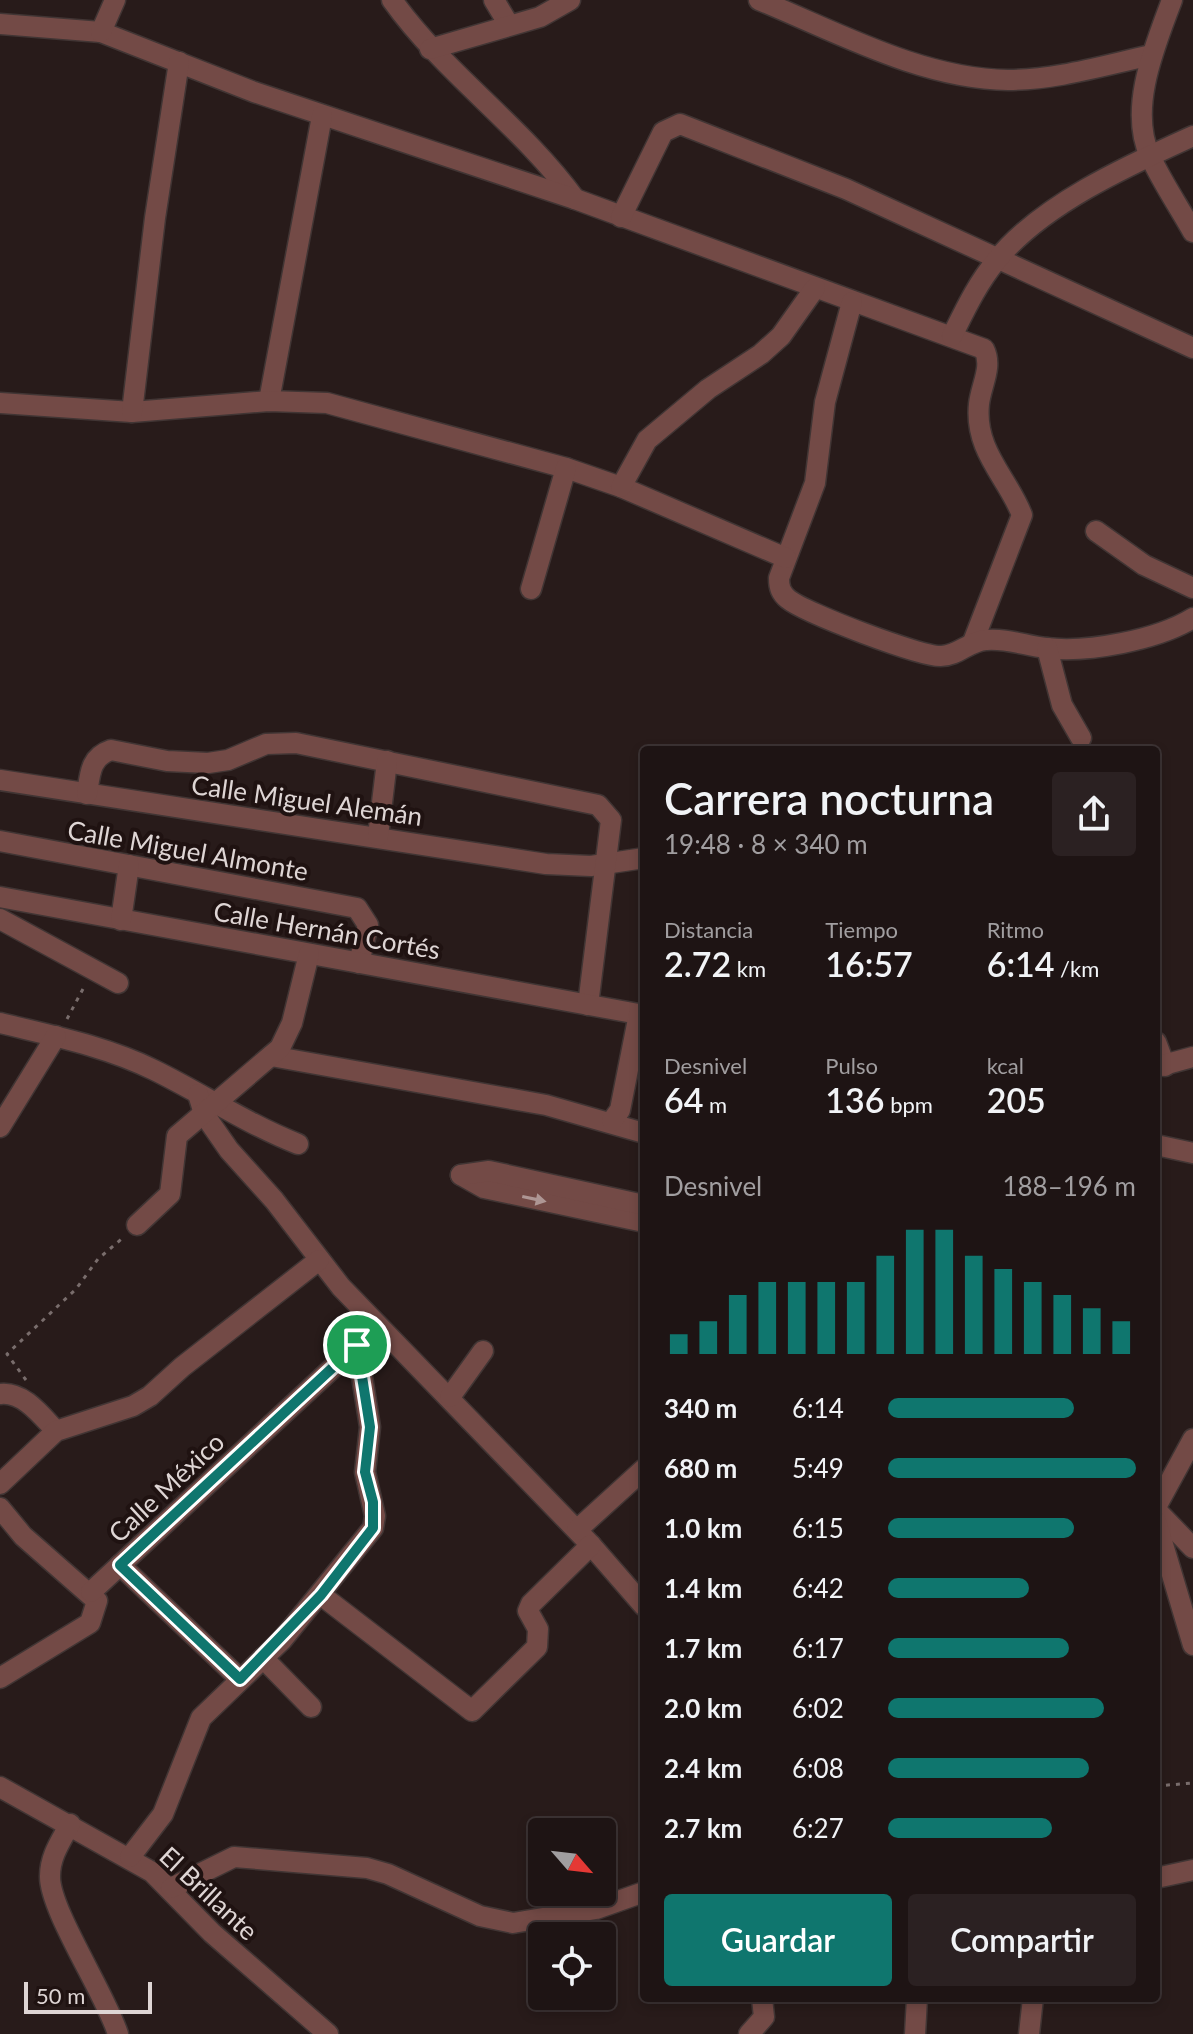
<!DOCTYPE html>
<html lang="es">
<meta charset="utf-8">
<style>
body{margin:0;font-family:Lato,sans-serif;background:#2b2122;color:#f1f3f6;height:100vh;display:flex;flex-direction:column;font-size:30px;white-space:nowrap}
*{box-sizing:border-box;margin:0}
p{font-size:26px;color:#a19ea0}
.icon{flex:none;width:44px;height:44px;fill:none;stroke:currentColor;stroke-width:2;stroke-linecap:round;stroke-linejoin:round}
.map{position:relative;flex:1;overflow:hidden}
.details{position:absolute;left:640px;top:746px;width:520px;height:1256px;display:flex;flex-direction:column;background:#1e1414;border-radius:8px;box-shadow:0 4px 12px #0003,0 0 0 2px #3c3334}
.details>*{flex:none}
.needle{width:52px;rotate:118deg}
.fabs{position:absolute;left:528px;top:1818px;display:grid;gap:16px}
.fabs a{display:grid;place-items:center;width:88px;height:88px;border-radius:8px;background:#1e1414;box-shadow:0 4px 12px #0003,0 0 0 2px #3c3334;font-size:40px}
.scale{position:absolute;left:24px;bottom:20px;width:128px;box-sizing:border-box;padding-left:8px;border:4px solid #ded5d4;border-top:0;font-size:22px;line-height:28px;white-space:nowrap;color:#ded5d4;-webkit-text-stroke:6px #1f1211;paint-order:stroke}
.pin{position:absolute;display:grid;place-items:center;width:68px;height:68px;color:#fff;margin:-34px;border:4px solid #fff;border-radius:50%;box-shadow:0 2px 8px #0007}
.round{display:grid;place-items:center;flex:none;width:84px;height:84px;border-radius:8px;background:#2b2122}
.headline{display:flex;align-items:center;justify-content:space-between;height:136px;padding:0 24px}
h1{font-size:44px;font-weight:600;line-height:60px}
.metrics{display:grid;grid-template-columns:repeat(3,1fr);gap:12px;height:136px;padding:8px 24px}
.metrics div{display:grid;align-content:center}
.metrics b{font-size:34px;font-weight:600}
.metrics small{font-size:22px;font-weight:400}
.metrics p{font-size:22px}
.chart{height:224px;padding:16px 24px}
.chart p{display:flex;justify-content:space-between}
.chart svg{width:100%;height:144px;margin-top:8px;stroke:#0f766e;stroke-width:6}
.button{display:flex;gap:16px;margin-top:auto;padding:16px 24px}
.button a{flex:1;height:92px;border-radius:8px;background:#0f766e;color:#fff;font-size:32px;font-weight:600;line-height:92px;text-align:center}
.button a+a{background:#2b2122;color:#f1f3f6}
ul{padding:0 24px;list-style:none;font-size:26px}
li{display:grid;grid-template-columns:128px 96px 1fr;align-items:center;height:60px}
li i{height:20px;border-radius:10px;background:#0f766e}
.map>svg:first-child{display:block}
.lines{fill:none;stroke-linecap:round;stroke-linejoin:round}
.minor-casing{stroke:#413534;stroke-width:23}
.path{stroke:#796d6c;stroke-width:3;stroke-dasharray:4 6;stroke-linecap:butt}
.minor{stroke:#734a46;stroke-width:20}
.oneway{fill:#ae9694}
.route-casing{stroke:#fff;stroke-width:16}
.route{stroke:#0f766e;stroke-width:10}
.labels{text-anchor:middle;dominant-baseline:central;stroke-width:8;stroke-linejoin:round;paint-order:stroke}
.street-label{font-size:26px;fill:#ded5d4;stroke:#1f1211}
</style>
<div class="map">
<svg width="1193" height="2034" viewBox="0 0 1193 2034">
<rect width="100%" height="100%" fill="#281b1a"/>
<g class="lines">
<!-- minor casing -->
<g class="minor-casing">
<g id="minor">
<path d="M 392,0 C 445,74 521,125 575,199"/>
<polyline points="494,0 509,25"/>
<path d="M 759,0 C 837,32 922,79 1008,80 C 1056,80 1105,65 1152,55"/>
<path d="M 1172,0 C 1155,46 1128,108 1150,156 C 1162,182 1179,207 1193,232"/>
<path d="M 0,24 L 101,32 L 254,92 L 575,199 L 984,349 C 993,367 981,385 979,404 C 974,451 1008,478 1022,515 L 973,642"/>
<polyline points="101,32 115,0"/>
<polyline points="430,49 540,17 570,0"/>
<polyline points="621,217 663,132 680,124 846,189 1193,348"/>
<path d="M 852,302 L 825,402 L 815,483 L 779,578 C 779,588 781,593 788,599 C 805,613 921,657 941,656 C 958,656 969,641 986,640 C 1007,638 1026,646 1046,648 C 1088,653 1157,640 1193,618"/>
<path d="M 952,336 C 965,310 977,284 996,261 C 1040,205 1129,165 1193,136"/>
<polyline points="269,401 322,116"/>
<polyline points="0,403 132,412 269,401 327,403 566,468 621,487 786,558"/>
<polyline points="132,412 155,218 179,62"/>
<polyline points="621,487 647,440 708,389 761,354 781,336 815,288"/>
<polyline points="1096,531 1144,565 1193,588"/>
<polyline points="531,589 566,468"/>
<polyline points="1047,648 1062,705 1081,738"/>
<polyline points="0,780 546,864 591,866 644,858"/>
<path d="M 87,794 C 90,774 90,757 111,750 L 167,761 L 208,763 L 228,760 L 266,744 L 296,743 L 598,805 L 611,820 L 588,1005"/>
<polyline points="378,836 387,761"/>
<polyline points="0,841 357,908 368,925 359,963"/>
<polyline points="0,897 644,1015"/>
<polyline points="0,919 118,983"/>
<polyline points="121,920 129,865"/>
<path d="M 0,1023 C 53,1036 105,1046 154,1070 C 203,1094 247,1124 298,1144"/>
<polyline points="1156,1042 1165,1066"/>
<polyline points="271,1056 546,1105 644,1133"/>
<polyline points="1156,1067 1193,1057"/>
<polyline points="198,1094 204,1114 229,1150 274,1200 341,1287 591,1545 644,1606"/>
<polyline points="612,1121 620,1110 639,1014"/>
<polyline points="0,1127 56,1036"/>
<polyline points="1156,1145 1193,1153"/>
<polyline points="461,1175 484,1188 644,1222"/>
<polyline points="461,1175 489,1171 644,1205"/>
<polyline points="137,1225 170,1194 177,1136 280,1048 292,1023 309,954"/>
<path d="M 0,1394 C 23,1391 41,1415 56,1431"/>
<polyline points="450,1397 483,1351"/>
<polyline points="0,1484 56,1431 133,1406 150,1396 182,1367 319,1260"/>
<polyline points="1156,1507 1193,1439"/>
<polyline points="0,1508 23,1536 97,1601 90,1623 0,1678"/>
<polyline points="1156,1510 1193,1548"/>
<polyline points="1156,1521 1193,1645"/>
<polyline points="577,1530 644,1469"/>
<polyline points="120,1565 240,1679"/>
<polyline points="91,1592 364,1339"/>
<polyline points="321,1595 472,1711 537,1647 538,1629 528,1611 531,1604 591,1545"/>
<polyline points="263,1658 311,1707"/>
<polyline points="0,1787 152,1872 212,1933 328,2034"/>
<path d="M 70,1824 C 61,1841 50,1856 50,1876 C 49,1909 105,1993 118,2034"/>
<polyline points="130,1857 163,1814 201,1718 282,1640 373,1528 375,1516 365,1472 370,1427 357,1345"/>
<polyline points="1156,1878 1193,1870"/>
<polyline points="171,1888 234,1857 367,1868 388,1874 480,1916 513,1923 596,1909 644,1892"/>
<polyline points="749,2034 764,2017 762,1998"/>
<polyline points="915,2034 917,1998"/>
<polyline points="1029,2034 1033,1998"/>
</g>
</g>
<!-- path -->
<g class="path">
<polyline points="67,1019 84,987"/>
<polyline points="26,1380 7,1354 76,1289 98,1259 125,1236"/>
<polyline points="1156,1786 1193,1783"/>
</g>
<!-- minor -->
<use href="#minor" class="minor"/>
</g>
<!-- one-way arrows -->
<defs><path id="oneway-solid" d="M-6-.8H1V-3.2L6.5 0L1 3.2V.8H-6Z" transform="scale(2)"/></defs>
<use class="oneway" href="#oneway-solid" transform="translate(534 1199) rotate(12)"/>
<g class="lines">
<!-- route casing -->
<g class="route-casing">
<polygon id="route" points="357,1345 370,1427 365,1472 373,1502 373,1528 321,1595 240,1679 120,1565"/>
</g>
<!-- route -->
<use href="#route" class="route"/>
</g>
<g class="labels">
<!-- street labels -->
<g class="street-label">
<text transform="translate(307 800) rotate(8)">Calle Miguel Alemán</text>
<text transform="translate(188 850) rotate(10)">Calle Miguel Almonte</text>
<text transform="translate(327 930) rotate(10)">Calle Hernán Cortés</text>
<text transform="translate(166 1487) rotate(-43)">Calle México</text>
<text transform="translate(209 1893) rotate(43)">El Brillante</text>
</g>
</g>
</svg>
<div class="fabs">
<a><svg class="needle" viewBox="-14 -14 28 28"><path d="M0-13l5 13h-10z" fill="#e53935"/><path d="M0 13l5-13h-10z" fill="#a19ea0"/></svg></a>
<a><svg class="icon" aria-label="locate" viewBox="0 0 24 24"><circle cx="12" cy="12" r="6"/><path d="M12 2v4M12 18v4M2 12h4M18 12h4"/></svg></a>
</div>
<div class="scale">50 m</div>
<div class="pin" style="left:357px;top:1345px;background:#1e9e55"><svg class="icon" aria-label="arrive" viewBox="0 0 24 24"><path d="M6 21V4h12l-3 4 3 4H6"/></svg></div>
<section class="details">
<div class="headline"><div><h1>Carrera nocturna</h1><p>19:48 · 8 × 340 m</p></div><a class="round"><svg class="icon" aria-label="share" viewBox="0 0 24 24"><path d="M12 15V3M7 8l5-5 5 5M5 13v7h14v-7"/></svg></a></div>
<div class="metrics">
<div><p>Distancia</p><b>2.72<small> km</small></b></div>
<div><p>Tiempo</p><b>16:57</b></div>
<div><p>Ritmo</p><b>6:14<small> /km</small></b></div>
</div>
<div class="metrics">
<div><p>Desnivel</p><b>64<small> m</small></b></div>
<div><p>Pulso</p><b>136<small> bpm</small></b></div>
<div><p>kcal</p><b>205</b></div>
</div>
<div class="chart"><p><span>Desnivel</span>188–196 m</p>
<svg viewBox="0 0 160 44" preserveAspectRatio="none"><path d="M5 44V38M15 44V34M25 44V26M35 44V22M45 44V22M55 44V22M65 44V22M75 44V14M85 44V6M95 44V6M105 44V14M115 44V18M125 44V22M135 44V26M145 44V30M155 44V34"/></svg>
</div>
<ul>
<li><b>340 m</b>6:14<i style="width:75%"></i></li>
<li><b>680 m</b>5:49<i style="width:100%"></i></li>
<li><b>1.0 km</b>6:15<i style="width:75%"></i></li>
<li><b>1.4 km</b>6:42<i style="width:57%"></i></li>
<li><b>1.7 km</b>6:17<i style="width:73%"></i></li>
<li><b>2.0 km</b>6:02<i style="width:87%"></i></li>
<li><b>2.4 km</b>6:08<i style="width:81%"></i></li>
<li><b>2.7 km</b>6:27<i style="width:66%"></i></li>
</ul>
<div class="button"><a>Guardar</a><a>Compartir</a></div>
</section>
</div>
